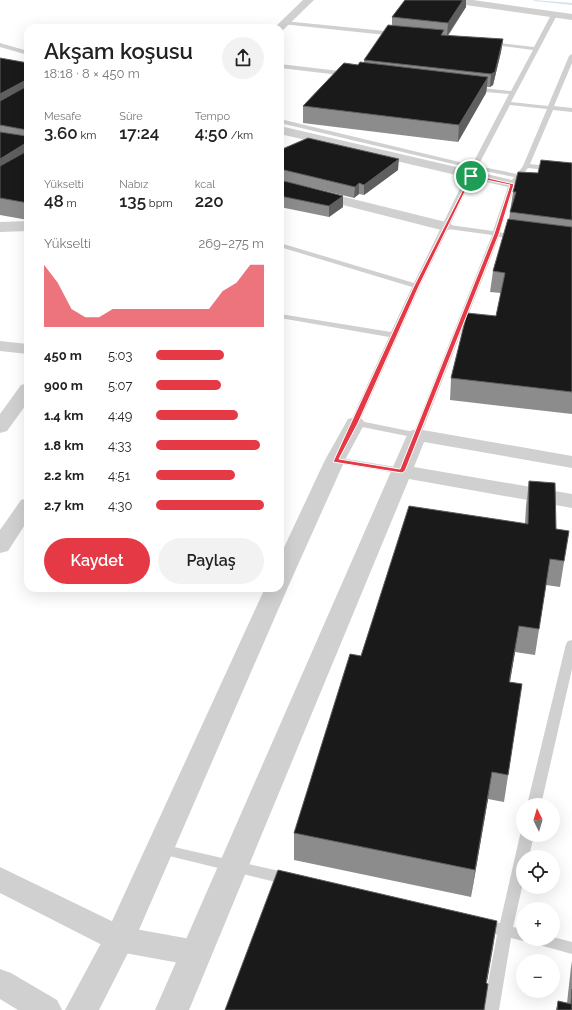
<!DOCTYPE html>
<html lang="tr">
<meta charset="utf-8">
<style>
body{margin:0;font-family:Raleway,sans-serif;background:#f2f2f2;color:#222;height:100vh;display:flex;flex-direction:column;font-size:15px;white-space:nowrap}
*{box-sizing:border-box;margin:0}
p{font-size:13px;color:#767676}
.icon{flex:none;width:22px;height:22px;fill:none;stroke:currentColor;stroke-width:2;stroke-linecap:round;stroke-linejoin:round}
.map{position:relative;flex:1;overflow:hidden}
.sheet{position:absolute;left:24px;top:24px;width:260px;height:568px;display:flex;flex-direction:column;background:#fff;border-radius:12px;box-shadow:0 4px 16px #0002}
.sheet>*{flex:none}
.needle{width:26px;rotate:355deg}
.tools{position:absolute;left:516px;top:798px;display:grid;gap:8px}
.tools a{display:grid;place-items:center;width:44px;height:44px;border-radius:50%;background:#fff;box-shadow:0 4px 16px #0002;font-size:20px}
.pin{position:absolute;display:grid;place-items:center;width:34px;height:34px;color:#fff;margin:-17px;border:2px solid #fff;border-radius:50%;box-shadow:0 1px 4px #0007}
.round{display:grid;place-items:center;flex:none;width:42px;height:42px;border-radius:21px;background:#f2f2f2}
.head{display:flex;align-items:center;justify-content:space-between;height:68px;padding:0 20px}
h1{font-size:22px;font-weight:600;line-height:30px}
.figures{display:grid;grid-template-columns:repeat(3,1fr);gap:6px;height:68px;padding:4px 20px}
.figures div{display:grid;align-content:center}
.figures b{font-size:17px;font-weight:600}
.figures small{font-size:11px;font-weight:400}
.figures p{font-size:11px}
.chart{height:112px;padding:8px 20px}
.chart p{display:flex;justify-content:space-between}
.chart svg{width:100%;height:72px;margin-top:4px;fill:#e63946;opacity:.7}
.button{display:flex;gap:8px;margin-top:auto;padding:8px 20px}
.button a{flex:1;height:46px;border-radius:24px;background:#e63946;color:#fff;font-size:16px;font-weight:600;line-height:46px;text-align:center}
.button a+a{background:#f2f2f2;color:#222}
ul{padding:0 20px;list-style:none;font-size:13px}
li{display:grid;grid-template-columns:64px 48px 1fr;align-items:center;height:30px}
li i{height:10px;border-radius:5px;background:#e63946}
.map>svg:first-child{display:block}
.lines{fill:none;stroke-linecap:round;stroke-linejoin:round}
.stream{fill:#cfe2ee;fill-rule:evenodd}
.service{fill:#d0d0d0;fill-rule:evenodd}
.minor{fill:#d0d0d0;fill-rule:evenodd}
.tertiary{fill:#d0d0d0;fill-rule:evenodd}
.wall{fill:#8c8c8c}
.shaded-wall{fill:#5f5f5f}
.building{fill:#1a1a1a;stroke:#5f5f5f}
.route{fill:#e63946;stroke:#fff;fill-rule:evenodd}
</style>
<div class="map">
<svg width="572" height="1010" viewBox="0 0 572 1010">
<rect width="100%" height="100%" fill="#fff"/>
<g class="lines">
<!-- stream -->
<polygon class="stream" points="533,0 572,3 572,5 535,1"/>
<!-- service -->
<g class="service">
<path d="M 554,13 L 557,15 L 511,102 L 548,106 L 569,56 L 572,54 L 572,63 L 554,106 L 572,108 L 572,112 L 553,110 L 530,164 L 572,169 L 572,173 L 528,168 L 515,184 L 500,232 L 507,235 L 503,237 L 499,237 L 420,437 L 417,438 L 352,425 L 350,423 L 389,337 L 280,318 L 280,314 L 391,332 L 412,287 L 280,247 L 280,243 L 414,283 L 470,168 L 280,123 L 280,119 L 472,165 L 509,94 L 473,91 L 470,89 L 473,87 L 511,91 L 533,50 L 486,44 L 489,42 L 534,47 L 551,15 ZM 510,105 L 547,109 L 523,166 L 517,174 L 478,166 ZM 476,169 L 514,177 L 509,184 L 493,231 L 450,225 ZM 448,229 L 492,235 L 414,432 L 360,421 L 420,286 Z"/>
<polygon points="284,21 395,32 398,34 395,36 282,24"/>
<polygon points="0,43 28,51 28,55 0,47"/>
<polygon points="280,64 348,72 351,74 348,76 280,68"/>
<polygon points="335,457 402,468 407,471 402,474 332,462 330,460 332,458"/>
<polygon points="572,640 572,669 541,805 527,805 566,644 568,641"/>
<polygon points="523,831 523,835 534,835 529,857 523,857 523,883 513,927 523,929 523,939 528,939 523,941 511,938 499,1010 483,1010 497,935 479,930 477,926 479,922 484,920 500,923 520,835"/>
<polygon points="161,844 288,873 293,875 295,879 293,883 288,885 161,854 156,853 154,849 156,845"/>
<polygon points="553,937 572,942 572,954 532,943 530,939 553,939"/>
</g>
<!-- minor -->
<g class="minor">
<polygon points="303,0 314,0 283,30 280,31 280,28 274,28"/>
<polygon points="446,0 473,0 572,14 572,20 451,3"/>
<polygon points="280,126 512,180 517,181 519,184 517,187 512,188 280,134"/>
<polygon points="280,181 450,223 453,226 450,229 445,231 280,189"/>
<polygon points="28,221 28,231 0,232 0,222"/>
<polygon points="0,341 28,344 28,354 0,351"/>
<polygon points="28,383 28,402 7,431 0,433 0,414 21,385"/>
<polygon points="28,498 28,520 8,551 0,553 0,530 21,500"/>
<polygon points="0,867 124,927 196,940 207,944 211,953 207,962 196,966 119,952 108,948 0,893"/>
<polygon points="0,969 11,973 57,1000 62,1010 18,1010 0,999"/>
</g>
<!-- tertiary -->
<g class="tertiary">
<polygon points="355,417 362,419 365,423 345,460 288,587 135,939 99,1010 65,1010 107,932 265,588 280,588 280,556 325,460 348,419"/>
<polygon points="417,429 572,456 572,468 424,442 414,467 572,494 572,508 409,479 189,1010 155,1010 407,435 410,431"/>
</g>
</g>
<!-- wall -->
<g class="wall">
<polygon points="405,0 466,0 466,7 448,36 503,39 501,52 493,85 490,87 487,87 486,93 458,142 303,123 303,106 358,65 364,63 364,60 392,25 392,17"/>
<polygon points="0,58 28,63 28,220 0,215"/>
<polygon points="280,150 398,170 364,195 359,194 354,198 301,185 343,196 343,207 329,217 280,207"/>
<polygon points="572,163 572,414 450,400 451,378 496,316 501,293 490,292 493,271 509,219 513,192 538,173"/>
<polygon points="529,481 556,529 569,531 560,587 546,585 535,655 515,652 510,682 522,684 504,802 488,799 471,897 294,860 294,833 361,656 525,524 526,506"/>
<polygon points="572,961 572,1010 556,1010 558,1001 567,1003 571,967"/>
</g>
<!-- shaded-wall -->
<g class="shaded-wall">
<polygon points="463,0 466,0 466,7 447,36 448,23"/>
<polygon points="503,39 501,52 493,85 490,87 491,74"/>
<polygon points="488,77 486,93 458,142 459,125"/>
<polygon points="26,80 28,92 0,110 0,94"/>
<polygon points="26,143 28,160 0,177 0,159"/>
<polygon points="399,159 398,170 364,195 364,185"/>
<polygon points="359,183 359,194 354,198 355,187"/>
<polygon points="343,196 343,207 329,217 329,206"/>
<polygon points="519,626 515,652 505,709 509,682"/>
<polygon points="492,772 488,799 471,897 475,870"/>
<polygon points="497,921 493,948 482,1010 486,983"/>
</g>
<!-- building -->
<g class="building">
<polygon points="405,0 463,0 448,23 392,17"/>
<polygon points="388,25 444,30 441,35 503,39 495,72 491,74 364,60"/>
<polygon points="0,58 28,63 28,203 0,198 0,166 27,151 26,143 0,159 0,132 26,136 28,135 27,130 0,125 0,101 27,86 26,80 0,94"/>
<polygon points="360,62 488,77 459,125 303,106 344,63 358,65"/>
<polygon points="308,138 399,159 364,185 359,183 355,187 280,169 280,150"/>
<polygon points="541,160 572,163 572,220 510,212 516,192 513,192 518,172 538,173"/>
<polygon points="280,180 343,196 329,206 280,196"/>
<polygon points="508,219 572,227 572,392 451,378 467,313 496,316 505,273 493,271"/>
<polygon points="529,481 555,483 556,529 569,531 564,561 550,559 539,629 519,626 509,682 522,684 508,775 492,772 475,870 294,833 350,654 361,656 409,506 528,524"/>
<polygon points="278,870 497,921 486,983 488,984 484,1010 225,1010"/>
<polygon points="572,989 572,1010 557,1010 558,1001 571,1004"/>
</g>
<!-- route -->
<path class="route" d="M 471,174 L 514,184 L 499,234 L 405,471 L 402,473 L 333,462 L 414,286 ZM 472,177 L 510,185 L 494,234 L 400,469 L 339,459 L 358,423 L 419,286 Z"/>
</svg>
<div class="tools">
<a><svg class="needle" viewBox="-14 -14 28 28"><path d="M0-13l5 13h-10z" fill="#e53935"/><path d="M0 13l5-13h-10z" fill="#767676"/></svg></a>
<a><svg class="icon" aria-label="locate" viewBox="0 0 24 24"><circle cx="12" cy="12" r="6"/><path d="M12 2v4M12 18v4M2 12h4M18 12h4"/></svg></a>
<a>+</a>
<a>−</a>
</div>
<div class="pin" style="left:471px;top:176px;background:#1e9e55"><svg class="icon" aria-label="arrive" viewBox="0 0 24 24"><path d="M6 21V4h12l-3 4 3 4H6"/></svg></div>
<section class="sheet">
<div class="head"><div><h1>Akşam koşusu</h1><p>18:18 · 8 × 450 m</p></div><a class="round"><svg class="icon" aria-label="share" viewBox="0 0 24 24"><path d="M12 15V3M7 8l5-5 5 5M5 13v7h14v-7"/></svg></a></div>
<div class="figures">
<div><p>Mesafe</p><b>3.60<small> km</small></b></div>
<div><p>Süre</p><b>17:24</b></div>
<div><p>Tempo</p><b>4:50<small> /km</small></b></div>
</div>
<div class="figures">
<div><p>Yükselti</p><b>48<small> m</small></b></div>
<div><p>Nabız</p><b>135<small> bpm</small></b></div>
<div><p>kcal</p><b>220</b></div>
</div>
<div class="chart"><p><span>Yükselti</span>269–275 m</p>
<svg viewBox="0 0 160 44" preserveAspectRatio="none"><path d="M0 44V6L10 17L20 33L30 38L40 38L50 33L60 33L70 33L80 33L90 33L100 33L110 33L120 33L130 22L140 17L150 6L160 6V44z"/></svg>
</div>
<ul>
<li><b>450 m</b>5:03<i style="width:63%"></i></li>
<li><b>900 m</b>5:07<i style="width:60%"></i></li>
<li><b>1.4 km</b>4:49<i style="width:76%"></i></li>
<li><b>1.8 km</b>4:33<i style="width:96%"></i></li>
<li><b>2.2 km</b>4:51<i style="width:73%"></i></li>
<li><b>2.7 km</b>4:30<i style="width:100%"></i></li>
</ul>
<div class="button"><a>Kaydet</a><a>Paylaş</a></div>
</section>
</div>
